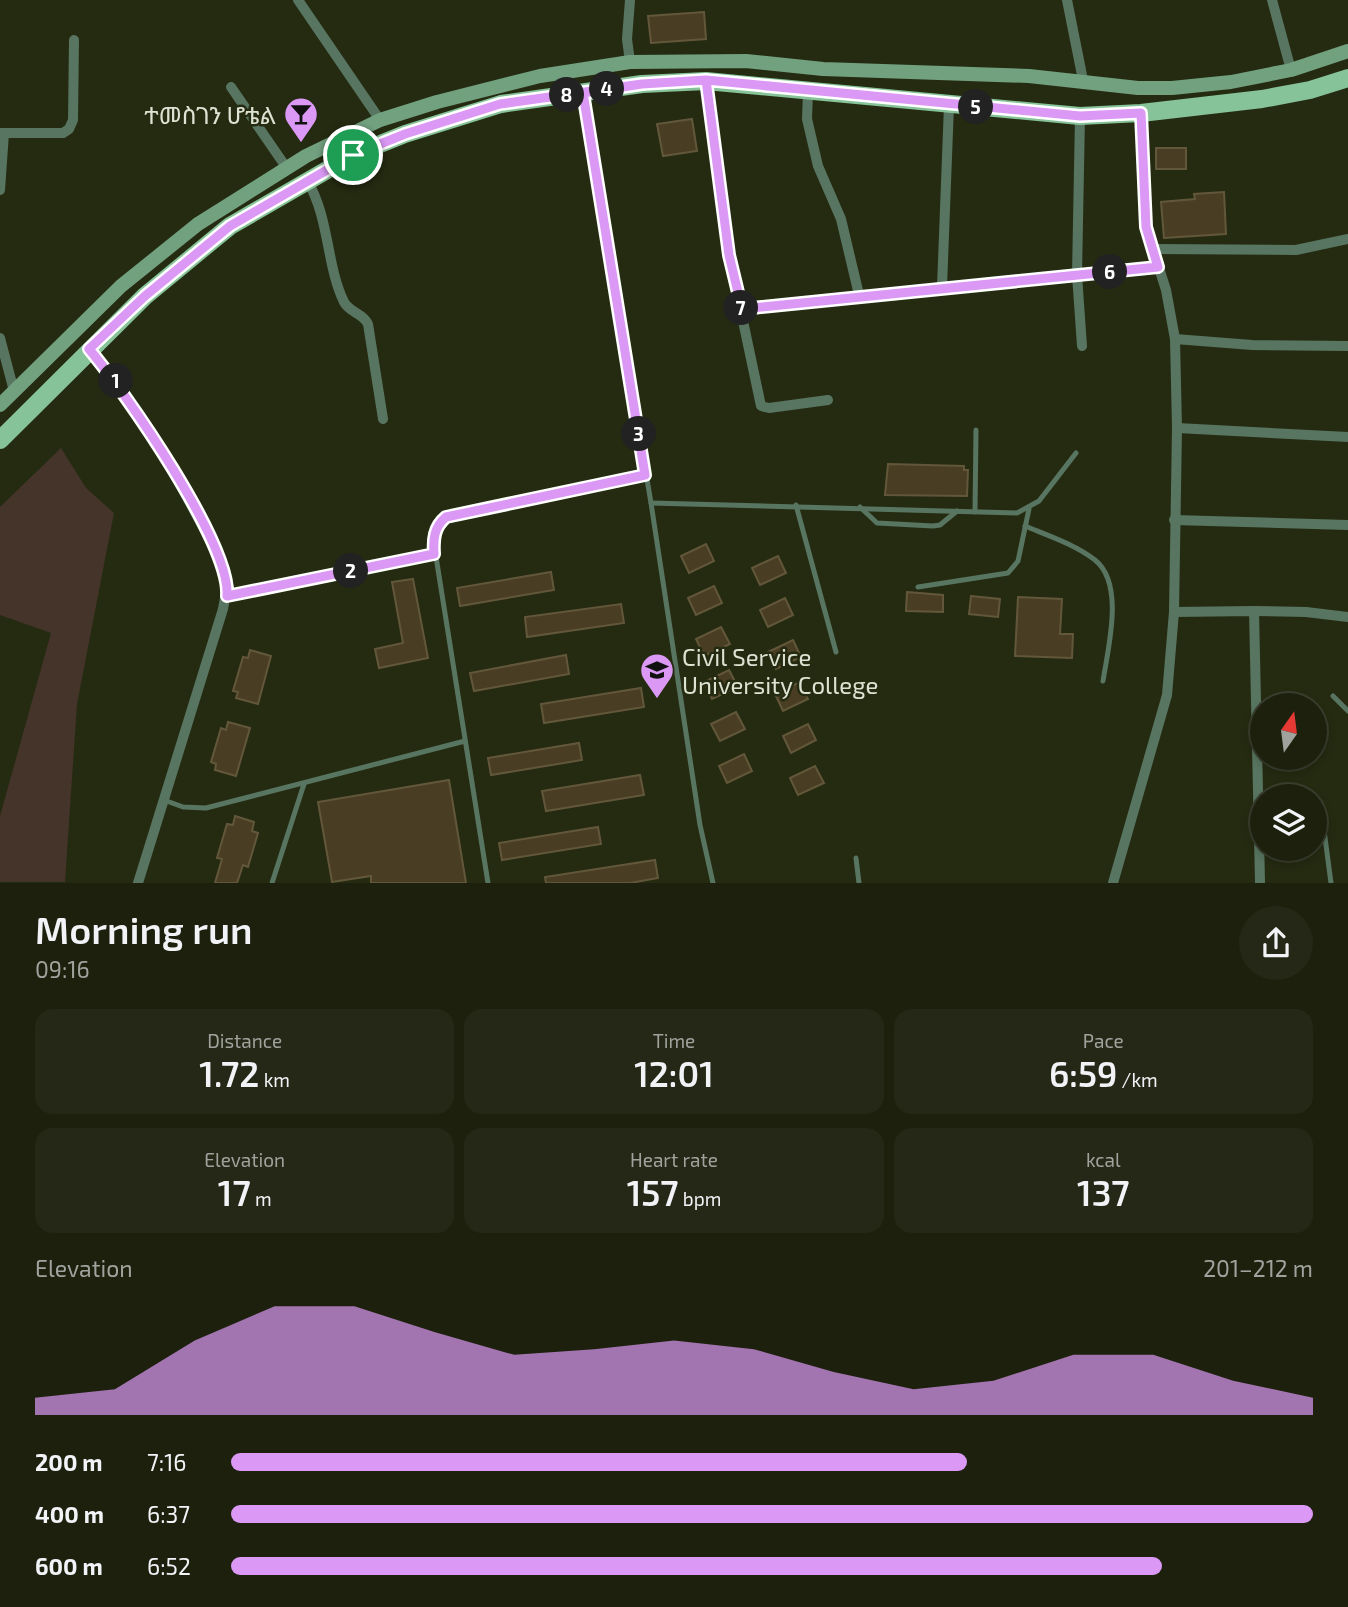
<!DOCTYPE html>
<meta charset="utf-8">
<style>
body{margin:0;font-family:"Exo 2","Noto Sans Ethiopic",sans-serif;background:#252816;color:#f1f3f6;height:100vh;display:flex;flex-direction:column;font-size:26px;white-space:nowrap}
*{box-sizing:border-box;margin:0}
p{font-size:23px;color:#a0a39d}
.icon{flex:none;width:38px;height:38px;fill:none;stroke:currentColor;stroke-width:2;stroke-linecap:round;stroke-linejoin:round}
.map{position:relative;height:883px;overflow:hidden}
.details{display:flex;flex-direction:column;background:#1c200d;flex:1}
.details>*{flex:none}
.needle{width:46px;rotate:14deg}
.tools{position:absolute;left:1250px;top:693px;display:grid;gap:14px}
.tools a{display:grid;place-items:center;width:77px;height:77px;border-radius:50%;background:#1c200d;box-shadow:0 4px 10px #0003,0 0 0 2px #3a3e2e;font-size:35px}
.pin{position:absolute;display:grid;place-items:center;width:60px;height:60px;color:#fff;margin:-30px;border:4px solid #fff;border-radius:50%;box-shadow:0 2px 7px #0007}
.km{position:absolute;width:35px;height:35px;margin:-18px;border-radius:50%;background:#222;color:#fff;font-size:19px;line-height:35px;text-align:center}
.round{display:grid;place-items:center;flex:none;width:74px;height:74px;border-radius:37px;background:#252816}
.overview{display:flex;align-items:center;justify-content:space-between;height:119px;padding:0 35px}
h1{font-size:38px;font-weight:600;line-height:52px}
.figures{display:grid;grid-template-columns:repeat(3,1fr);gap:10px;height:119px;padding:7px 35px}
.figures div{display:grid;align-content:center;border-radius:18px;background:#252816;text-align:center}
.figures b{font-size:35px;font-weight:600}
.figures small{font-size:19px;font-weight:400}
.figures p{font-size:19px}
.chart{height:196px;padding:14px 35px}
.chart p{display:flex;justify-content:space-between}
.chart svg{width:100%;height:126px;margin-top:7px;fill:#db99f5;opacity:.7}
ul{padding:0 35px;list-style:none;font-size:23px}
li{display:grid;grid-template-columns:112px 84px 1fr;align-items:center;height:52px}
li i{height:18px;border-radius:9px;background:#db99f5}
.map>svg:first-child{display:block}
.green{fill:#44342a}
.building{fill:#493e23;stroke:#63573b;stroke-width:2}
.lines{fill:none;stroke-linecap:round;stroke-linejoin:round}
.lane{stroke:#587561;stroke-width:5}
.street{stroke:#587561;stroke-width:10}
.secondary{stroke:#72a180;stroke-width:14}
.primary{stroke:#86c399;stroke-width:18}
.route-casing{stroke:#fff;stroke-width:14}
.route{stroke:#db99f5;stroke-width:9}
.labels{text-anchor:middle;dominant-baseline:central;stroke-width:5;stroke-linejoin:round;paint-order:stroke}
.poi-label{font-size:24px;fill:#dde2d2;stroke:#252b11;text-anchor:end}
</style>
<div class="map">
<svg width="1348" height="883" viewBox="0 0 1348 883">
<rect width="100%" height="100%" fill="#252b11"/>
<!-- green -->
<polygon class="green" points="61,448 86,488 114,513 77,704 65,882 0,882 0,816 51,633 0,615 0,507"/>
<!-- building -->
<g class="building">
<polygon points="704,12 706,39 651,43 648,16"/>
<polygon points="692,119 697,151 663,156 657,124"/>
<rect x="1156" y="148" width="30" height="21"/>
<polygon points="1224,192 1226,234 1164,238 1161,202 1195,199 1194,194"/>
<polygon points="888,464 964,466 964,470 968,470 967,496 885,495"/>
<polygon points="706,544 714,561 689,573 681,556"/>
<polygon points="778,556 786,573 760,585 752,568"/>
<polygon points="551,572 554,590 460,606 457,588"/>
<polygon points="413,579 428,658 379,668 375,649 403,643 392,582"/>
<polygon points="714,586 722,603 696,615 688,598"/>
<polygon points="907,592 943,595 943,612 906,611"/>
<polygon points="971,596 1000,599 998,617 969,614"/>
<polygon points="1018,597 1062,599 1060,634 1073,634 1072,658 1015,656"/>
<polygon points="785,598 793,615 768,627 760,610"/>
<polygon points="621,604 624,623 527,637 525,617"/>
<polygon points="721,627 730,644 704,656 696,639"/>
<polygon points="793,640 801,657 776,669 768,652"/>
<polygon points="250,650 271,656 258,704 236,698 238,692 233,691 243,657 248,658"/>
<polygon points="566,655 569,674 474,691 470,673"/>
<polygon points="729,670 738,687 712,699 704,682"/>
<polygon points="800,682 808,699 783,711 775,694"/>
<polygon points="641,688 644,707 544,723 541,704"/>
<polygon points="736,712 745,729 720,741 711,724"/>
<polygon points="228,722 250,728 236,776 215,770 216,764 211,762 221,728 226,730"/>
<polygon points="808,724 816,740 791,753 783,736"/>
<polygon points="579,743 582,760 491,775 488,758"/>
<polygon points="744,754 752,771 727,783 719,766"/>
<polygon points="815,766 824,783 798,795 790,778"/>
<polygon points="640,775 644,795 546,811 542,791"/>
<polygon points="449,780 466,883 371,883 371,876 332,882 318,802"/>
<polygon points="235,816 254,822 252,831 258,833 248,867 243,865 237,883 215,883 222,859 217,858 227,824 233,825"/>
<polygon points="598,827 601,844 502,860 499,843"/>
<polygon points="655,860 658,878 630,883 546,883 545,877"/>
</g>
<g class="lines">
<!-- lane -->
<g class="lane">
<polyline points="583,96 651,503 700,825 713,883"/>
<polyline points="651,503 1017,513 1039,501 1076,453"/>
<polyline points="796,505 836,652"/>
<polyline points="860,507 877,523 933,526 940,525 957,511"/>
<polyline points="975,512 976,430"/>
<path d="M 1025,526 C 1049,536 1074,544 1095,560 C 1125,584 1108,648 1103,681"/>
<polyline points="918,587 1008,573 1018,561 1029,509"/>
<polyline points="227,596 434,553"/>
<polyline points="1333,696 1348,711"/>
<polyline points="164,800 183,807 206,808 465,741"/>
<polyline points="1319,822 1324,830 1331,883"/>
<polyline points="856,858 859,883"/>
<polyline points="272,883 304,784"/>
<polyline points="488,883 433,538 440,522 446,517 645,475"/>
</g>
<!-- street -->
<g class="street">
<polyline points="298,0 380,120"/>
<polyline points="1067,0 1083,80"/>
<polyline points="1272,0 1291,70"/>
<polyline points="630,62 627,39 630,0"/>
<polyline points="706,81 729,255 761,406 769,408 828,400"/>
<polyline points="231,87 286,167"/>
<polyline points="808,92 807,119 818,166 841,219 860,299"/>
<polyline points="0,133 63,133 69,129 73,120 74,40"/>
<path d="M 307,180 C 330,219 326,265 344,302 C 350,313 363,313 368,324 L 383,419"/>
<polyline points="0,190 4,133"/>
<polyline points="1154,249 1296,250 1348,239"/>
<polyline points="942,287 949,105"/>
<polyline points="742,309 1077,275 1080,116"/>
<polyline points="0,338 14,391"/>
<polyline points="1175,339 1252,345 1348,346"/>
<polyline points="1082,346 1077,275 1158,267"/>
<path d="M 89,349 C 145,416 185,492 225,569 L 228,581 L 223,609 L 138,883"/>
<polyline points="1177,428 1348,437"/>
<polyline points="1174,520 1348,525"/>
<polyline points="1254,611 1306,612 1348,617"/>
<polyline points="1174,612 1254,611 1260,882"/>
<polyline points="1113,883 1167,695 1174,612 1177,428 1175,339 1166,290 1146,227 1141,113"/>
</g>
<!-- secondary -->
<polyline class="secondary" points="0,405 121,286 198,224 306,156 380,120 437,102 540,76 630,62 746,61 823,69 1029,76 1138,88 1172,88 1231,82 1291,70 1348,51"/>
<!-- primary -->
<g class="primary">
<polyline points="343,138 353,155"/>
<polyline points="0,440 145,296 230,226 353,155 405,134 501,104 642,84 706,81 1080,116 1141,113 1262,99 1310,90 1348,78"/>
</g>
</g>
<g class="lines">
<!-- route casing -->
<g class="route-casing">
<path id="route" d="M 353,155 L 230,226 L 145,296 L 89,349 C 125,392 231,544 227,596 L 434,554 C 433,539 434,527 446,517 L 645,475 L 583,93 L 642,84 L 706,80 L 1080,116 L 1141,113 L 1146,227 L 1158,267 L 742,309 L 729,255 L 706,80 L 642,84 L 500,104 L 405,134 L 353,155"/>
</g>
<!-- route -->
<use href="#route" class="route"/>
</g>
<!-- icons -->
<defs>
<g id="bar-pin" transform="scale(1.75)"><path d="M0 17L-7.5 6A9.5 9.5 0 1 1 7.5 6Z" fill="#db99f5" stroke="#252b11"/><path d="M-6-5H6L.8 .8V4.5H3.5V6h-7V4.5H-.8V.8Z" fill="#111"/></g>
<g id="university-pin" transform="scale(1.75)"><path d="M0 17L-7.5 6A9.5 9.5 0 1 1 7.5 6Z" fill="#db99f5" stroke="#252b11"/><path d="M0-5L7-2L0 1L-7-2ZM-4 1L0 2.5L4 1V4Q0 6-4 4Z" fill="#111"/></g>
</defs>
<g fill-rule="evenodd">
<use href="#bar-pin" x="301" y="114"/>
<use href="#university-pin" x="657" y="670"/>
</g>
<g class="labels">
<!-- poi labels -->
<g class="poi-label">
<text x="276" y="114">ተመስገን ሆቴል</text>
<text x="682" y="656" text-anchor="start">Civil Service<tspan x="682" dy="28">University College</tspan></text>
</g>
</g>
</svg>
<div class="tools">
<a><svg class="needle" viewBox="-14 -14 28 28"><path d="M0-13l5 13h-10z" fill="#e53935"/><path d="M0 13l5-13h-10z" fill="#a0a39d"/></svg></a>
<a><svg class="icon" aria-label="layers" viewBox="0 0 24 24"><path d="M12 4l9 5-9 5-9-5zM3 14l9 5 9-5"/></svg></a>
</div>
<div class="pin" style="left:353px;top:155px;background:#1e9e55"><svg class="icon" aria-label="arrive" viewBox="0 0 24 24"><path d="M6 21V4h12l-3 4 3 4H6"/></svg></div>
<b class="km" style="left:116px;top:381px">1</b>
<b class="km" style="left:351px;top:571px">2</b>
<b class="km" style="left:639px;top:434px">3</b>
<b class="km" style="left:607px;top:89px">4</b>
<b class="km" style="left:976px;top:107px">5</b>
<b class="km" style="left:1110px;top:272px">6</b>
<b class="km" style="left:741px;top:308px">7</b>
<b class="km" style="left:567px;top:95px">8</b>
</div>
<section class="details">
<div class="overview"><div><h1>Morning run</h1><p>09:16</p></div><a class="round"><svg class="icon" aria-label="share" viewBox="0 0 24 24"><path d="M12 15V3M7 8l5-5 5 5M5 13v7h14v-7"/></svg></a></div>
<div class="figures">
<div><p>Distance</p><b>1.72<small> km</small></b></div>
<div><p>Time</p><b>12:01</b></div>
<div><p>Pace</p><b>6:59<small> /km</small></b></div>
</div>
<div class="figures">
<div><p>Elevation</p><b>17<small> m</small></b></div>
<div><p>Heart rate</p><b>157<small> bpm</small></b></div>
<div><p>kcal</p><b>137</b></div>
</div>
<div class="chart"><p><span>Elevation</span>201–212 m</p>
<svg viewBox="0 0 160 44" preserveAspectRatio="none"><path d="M0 44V38L10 35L20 18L30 6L40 6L50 15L60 23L70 21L80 18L90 21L100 29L110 35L120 32L130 23L140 23L150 32L160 38V44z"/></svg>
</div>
<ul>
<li><b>200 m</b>7:16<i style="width:68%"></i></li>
<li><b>400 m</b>6:37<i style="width:100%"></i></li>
<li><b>600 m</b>6:52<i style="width:86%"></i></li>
</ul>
</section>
